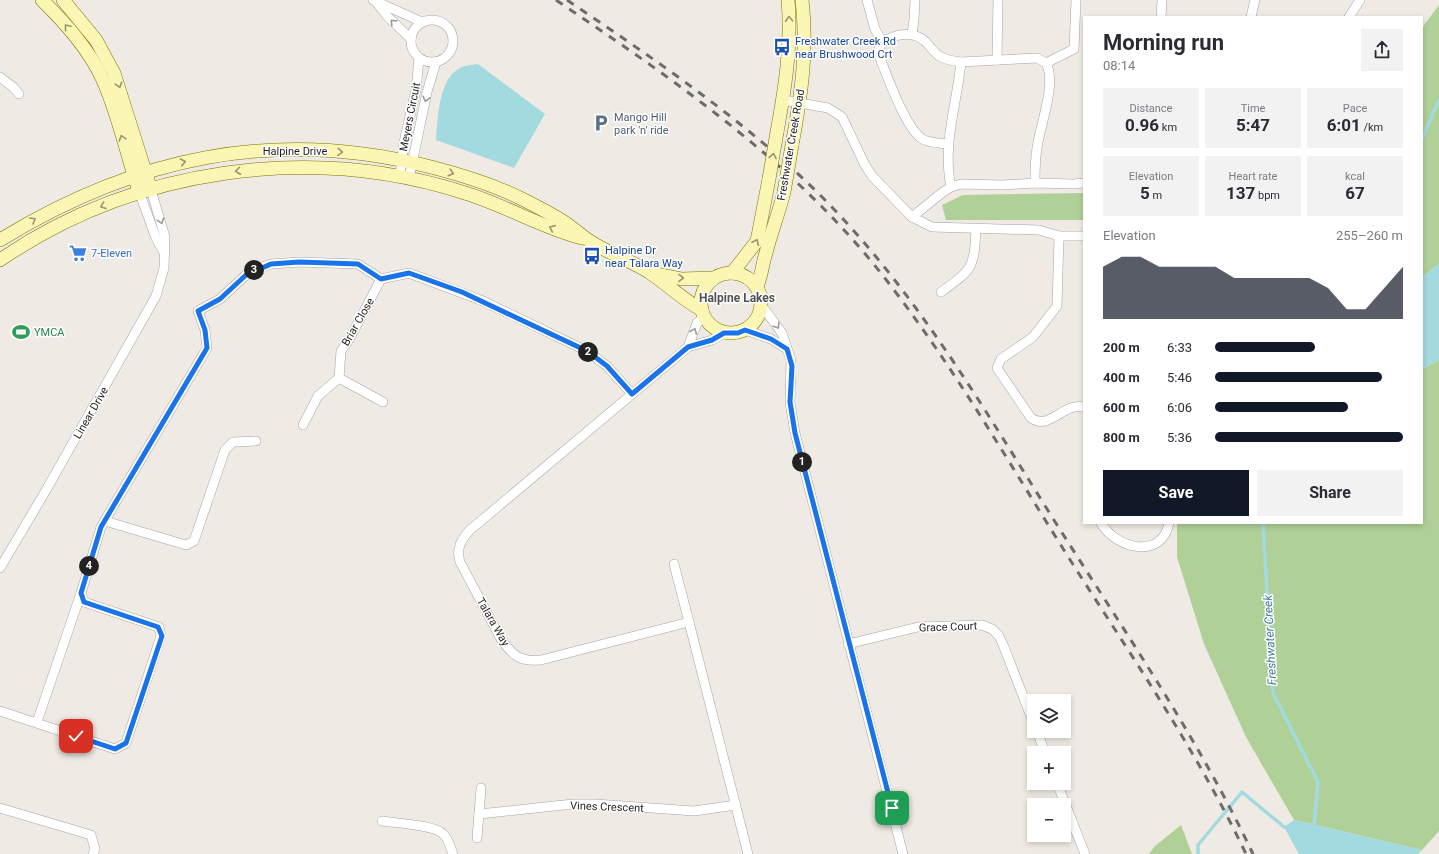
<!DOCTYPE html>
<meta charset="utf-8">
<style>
body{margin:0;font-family:Roboto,sans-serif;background:#f2f2f3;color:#2b2b33;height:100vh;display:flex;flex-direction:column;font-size:15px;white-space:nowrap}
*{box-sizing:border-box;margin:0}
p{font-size:13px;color:#7c7c81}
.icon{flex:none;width:22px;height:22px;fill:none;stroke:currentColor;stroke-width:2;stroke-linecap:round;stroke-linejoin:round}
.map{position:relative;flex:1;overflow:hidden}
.panel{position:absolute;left:1083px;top:16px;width:340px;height:508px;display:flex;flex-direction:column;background:#fff;border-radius:0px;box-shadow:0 2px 6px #0003}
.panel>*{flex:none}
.fabs{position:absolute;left:1027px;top:694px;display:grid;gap:8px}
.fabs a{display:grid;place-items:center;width:44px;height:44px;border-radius:0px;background:#fff;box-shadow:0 2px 6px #0003;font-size:20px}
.pin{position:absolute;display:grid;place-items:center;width:34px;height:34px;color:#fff;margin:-17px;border-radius:8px;box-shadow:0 2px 6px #0006}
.km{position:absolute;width:20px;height:20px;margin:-10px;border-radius:50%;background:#222;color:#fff;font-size:11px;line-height:20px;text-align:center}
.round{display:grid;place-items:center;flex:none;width:42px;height:42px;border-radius:0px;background:#f2f2f3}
.summary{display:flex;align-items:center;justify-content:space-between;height:68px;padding:0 20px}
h1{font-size:22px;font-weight:700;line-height:30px}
.stats{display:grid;grid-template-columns:repeat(3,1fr);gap:6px;height:68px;padding:4px 20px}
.stats div{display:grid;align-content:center;border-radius:0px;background:#f2f2f3;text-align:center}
.stats b{font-size:17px;font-weight:700}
.stats small{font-size:11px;font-weight:400}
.stats p{font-size:11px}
.chart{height:112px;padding:8px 20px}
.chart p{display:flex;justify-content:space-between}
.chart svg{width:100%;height:72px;margin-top:4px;fill:#111827;opacity:.7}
.action{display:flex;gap:8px;margin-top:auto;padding:8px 20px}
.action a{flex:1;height:46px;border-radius:0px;background:#111827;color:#fff;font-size:16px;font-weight:700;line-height:46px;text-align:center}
.action a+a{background:#f2f2f3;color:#2b2b33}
ul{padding:0 20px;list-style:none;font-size:13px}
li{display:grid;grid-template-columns:64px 48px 1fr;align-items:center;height:30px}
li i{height:10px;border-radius:5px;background:#111827}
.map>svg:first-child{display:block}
.forest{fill:#afd096}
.water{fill:#a2dadf}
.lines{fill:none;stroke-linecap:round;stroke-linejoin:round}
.stream{stroke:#a2dadf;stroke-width:3.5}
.street-casing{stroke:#a5a5a5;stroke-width:10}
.secondary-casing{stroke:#797500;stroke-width:14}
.street{stroke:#fff;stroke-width:9}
.secondary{stroke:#fcf6b5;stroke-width:13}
.rail{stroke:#6c6c6c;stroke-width:3;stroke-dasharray:8 8;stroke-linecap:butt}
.secondary-bridge-casing{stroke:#797500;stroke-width:14;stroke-linecap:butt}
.secondary-bridge{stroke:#fcf6b5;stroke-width:13}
.oneway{stroke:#989571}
.oneway2{stroke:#9a9a9a}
.route-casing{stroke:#fff;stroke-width:8}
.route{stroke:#1a73e8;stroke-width:5}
.labels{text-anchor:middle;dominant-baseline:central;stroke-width:3;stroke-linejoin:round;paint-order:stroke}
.transit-label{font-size:11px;fill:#164399;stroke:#fff;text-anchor:start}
.street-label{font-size:11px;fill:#1e1e1e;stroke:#fff}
.service-label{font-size:11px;fill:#4e5e75;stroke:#fff;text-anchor:start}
.shop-label{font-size:11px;fill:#366cbe;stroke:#fff;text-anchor:start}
.leisure-label{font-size:11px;fill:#27864d;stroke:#fff;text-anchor:start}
.neighbourhood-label{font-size:12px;font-weight:bold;fill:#515151;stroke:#fff}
.water-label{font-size:12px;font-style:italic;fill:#3e7999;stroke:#fff}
</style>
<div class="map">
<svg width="1439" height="854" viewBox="0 0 1439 854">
<rect width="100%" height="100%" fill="#efeae3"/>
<!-- forest -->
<g class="forest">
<polygon points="1439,5 1439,264 1422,277 1422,28"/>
<polygon points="1084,193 1084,220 946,220 942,205 963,195"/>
<polygon points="1439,360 1439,831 1422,850 1294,820 1246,737 1204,644 1177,557 1177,526 1178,523 1422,523 1422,369"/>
<polygon points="1181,825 1192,854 1149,854 1154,847"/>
</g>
<!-- water -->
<g class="water">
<path d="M 478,64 L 545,114 L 514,168 L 436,140 C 438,118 438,77 462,67 C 467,65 473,65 478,64 Z"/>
<polygon points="1439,264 1439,360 1422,369 1422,277"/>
<polygon points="1294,820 1422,850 1418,854 1299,854 1284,827"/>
</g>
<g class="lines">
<!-- stream -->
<g class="stream">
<polyline points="1422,139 1439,100"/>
<polyline points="1263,523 1273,693 1318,782 1314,825 1309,825"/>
<polyline points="1198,854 1198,845 1242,792 1284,827 1287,827"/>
</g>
<!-- street casing -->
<g class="street-casing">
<g id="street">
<polyline points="373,0 422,22"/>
<polyline points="867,0 875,29 882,42"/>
<polyline points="377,3 387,16 411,39"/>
<polyline points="1161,17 1162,0"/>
<polyline points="1251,17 1255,0"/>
<polyline points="1349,17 1360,0"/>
<circle cx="432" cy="41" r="21"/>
<polyline points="912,34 914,20 915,0"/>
<polyline points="997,60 998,0"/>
<polyline points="1046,63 1074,49 1076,0"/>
<polyline points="0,77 13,87 19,94"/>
<polyline points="783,100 828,108 842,117 865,165 872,176 912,217 932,227 1039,230 1059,236 1084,236"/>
<path d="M 948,144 C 940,143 927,143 921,138 C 905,126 888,78 880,58 L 878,51 L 882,42 C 896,34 913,30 926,42 C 930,47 934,52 939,56 C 946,60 953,61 961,62 L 1037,58 L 1046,63 C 1057,84 1040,125 1037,148 C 1035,160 1035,171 1035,183"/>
<polyline points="400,176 404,142 416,90 419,58"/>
<polyline points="409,178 427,92 436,62"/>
<path d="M 951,187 C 942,145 957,104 961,62"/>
<polyline points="140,194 156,238 163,251"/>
<polyline points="912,217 943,192 951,187 961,184 1002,185 1035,183 1073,184 1084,183"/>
<path d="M 1059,236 L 1057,306 L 1033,337 L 1001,359 L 997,368 L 1031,418 C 1050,431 1063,402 1084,407"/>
<path d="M 941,292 C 973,269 974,268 976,229"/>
<polyline points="762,306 782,333 791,360 790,402 795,433 903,854"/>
<polyline points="745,330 771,339 787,349"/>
<path d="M 724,333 L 712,340 L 688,347 L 674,359 L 470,530 C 461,540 456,548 460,562 L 501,639 C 513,656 520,662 541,660 L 689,622 L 748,854"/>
<polyline points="688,347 697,323 704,316"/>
<polyline points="339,378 383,402"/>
<polyline points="303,425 318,396 339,378 341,351 350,338 381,279"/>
<polyline points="105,521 186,545 194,541 225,450 233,442 256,441"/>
<path d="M 1101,523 C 1116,549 1162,560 1169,523"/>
<polyline points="674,564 689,622"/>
<polyline points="0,568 45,492 156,296 164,268 165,237 151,190"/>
<polyline points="848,644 918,627 982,625 992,629 999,636 1004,647 1034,724"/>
<polyline points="0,711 115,749 126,743 161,636 159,627 84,602 81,593 101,527 207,348 205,330 198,311 220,299 246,275 258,268 271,264 299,262 358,264 381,279 409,273 483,301 587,351 607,366 632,394"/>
<polyline points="37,722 81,593"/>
<polyline points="1037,731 1045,753"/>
<polyline points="1057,783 1085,854"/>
<polyline points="0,808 91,835 95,849 93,854"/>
<polyline points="479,814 573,804 595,804 694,811 736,805"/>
<path d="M 382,821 C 395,823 435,825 443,834 C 449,839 450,847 453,854"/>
<polyline points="477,838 481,788"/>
</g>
</g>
<!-- secondary casing -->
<g class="secondary-casing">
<g id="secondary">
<path d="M 42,0 C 65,23 89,49 103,80 C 119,116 127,156 140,194"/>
<polyline points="63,0 96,40 114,73 151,190"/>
<path d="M 777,132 C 785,88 792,45 788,0"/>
<path d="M 792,145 C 801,96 808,50 802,0"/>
<path d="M 0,240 C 135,157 275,127 431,167 C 462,175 495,185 524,200 C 538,207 554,215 567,224 C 574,229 581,235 588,240 C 607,253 630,260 649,272 C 667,284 682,299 702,310"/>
<path d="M 0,260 C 134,168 310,143 465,193 C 505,205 542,228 582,238"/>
<circle cx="731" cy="303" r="30"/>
<polyline points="652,273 682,279 713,278"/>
<polyline points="732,273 757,241 769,179"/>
<path d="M 757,286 C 762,275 762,265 766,253 C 771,232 779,213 784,192"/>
</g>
</g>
<!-- street -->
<use href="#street" class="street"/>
<!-- secondary -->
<use href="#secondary" class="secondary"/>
<!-- rail -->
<g class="rail">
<path d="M 556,0 C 673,79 791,160 880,272 C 953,364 1011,467 1074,566 C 1134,660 1198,753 1246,854"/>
<path d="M 567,0 C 654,59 740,117 815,190 C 915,288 985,411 1059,528 C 1127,635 1199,740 1253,854"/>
</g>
<!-- secondary-bridge casing -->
<g class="secondary-bridge-casing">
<g id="secondary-bridge">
<polyline points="769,179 777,132"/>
<polyline points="784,192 792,145"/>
</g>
</g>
<!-- secondary-bridge -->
<use href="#secondary-bridge" class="secondary-bridge"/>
</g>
<!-- one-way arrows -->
<defs><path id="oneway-chevron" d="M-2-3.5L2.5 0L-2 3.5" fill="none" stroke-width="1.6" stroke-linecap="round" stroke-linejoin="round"/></defs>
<g class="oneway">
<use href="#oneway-chevron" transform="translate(789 19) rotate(-93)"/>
<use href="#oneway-chevron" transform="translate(67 27) rotate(-130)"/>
<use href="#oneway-chevron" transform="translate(119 85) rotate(72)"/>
<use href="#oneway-chevron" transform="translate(122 138) rotate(-107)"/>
<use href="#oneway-chevron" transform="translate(340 152) rotate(4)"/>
<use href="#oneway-chevron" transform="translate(773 156) rotate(-80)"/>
<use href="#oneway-chevron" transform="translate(183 162) rotate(-13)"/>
<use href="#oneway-chevron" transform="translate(238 171) rotate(173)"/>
<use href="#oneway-chevron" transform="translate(451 173) rotate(17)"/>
<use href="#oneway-chevron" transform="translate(103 206) rotate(160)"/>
<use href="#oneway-chevron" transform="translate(33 220) rotate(-30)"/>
<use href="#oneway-chevron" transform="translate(552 228) rotate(-156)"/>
<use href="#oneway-chevron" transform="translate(756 242) rotate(-65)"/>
<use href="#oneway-chevron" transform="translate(681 278) rotate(2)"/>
</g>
<g class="oneway2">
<use href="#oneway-chevron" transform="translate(393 22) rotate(-134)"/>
<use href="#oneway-chevron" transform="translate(426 99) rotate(103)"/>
<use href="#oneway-chevron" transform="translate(161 221) rotate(73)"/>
<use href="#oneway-chevron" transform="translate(777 326) rotate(57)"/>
<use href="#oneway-chevron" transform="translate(694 331) rotate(-68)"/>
</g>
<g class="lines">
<!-- route casing -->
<g class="route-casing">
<polyline id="route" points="76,736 115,749 126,743 162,636 158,627 84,602 81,593 101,527 207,348 205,330 198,311 220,299 246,275 271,264 299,262 358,264 381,279 409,273 462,292 587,351 607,366 632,394 688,347 712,340 724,333 738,333 745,330 771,339 787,349 792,366 790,402 795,433 892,808"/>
</g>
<!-- route -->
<use href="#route" class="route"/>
</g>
<!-- icons -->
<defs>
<g id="bus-bare" transform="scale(1.38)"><path d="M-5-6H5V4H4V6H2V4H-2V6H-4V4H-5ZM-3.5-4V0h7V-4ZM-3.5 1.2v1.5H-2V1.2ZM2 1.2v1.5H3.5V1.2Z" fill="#1a4fb4" stroke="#fff" stroke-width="2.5" paint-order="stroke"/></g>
<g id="parking-bare" transform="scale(1.38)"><path d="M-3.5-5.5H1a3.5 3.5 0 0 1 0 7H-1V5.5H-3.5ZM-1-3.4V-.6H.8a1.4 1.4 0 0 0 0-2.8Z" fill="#5c6f8a" stroke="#fff" stroke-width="2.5" paint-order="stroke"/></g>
<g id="supermarket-bare" transform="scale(1.38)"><path d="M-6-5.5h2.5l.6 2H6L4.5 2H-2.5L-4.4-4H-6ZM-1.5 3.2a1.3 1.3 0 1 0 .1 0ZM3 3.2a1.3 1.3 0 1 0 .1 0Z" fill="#3f7fe0" stroke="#fff" stroke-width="2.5" paint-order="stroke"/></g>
<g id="stadium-bare" transform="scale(1.38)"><path d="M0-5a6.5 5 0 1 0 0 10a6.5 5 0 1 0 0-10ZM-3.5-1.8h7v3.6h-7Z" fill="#2e9e5b" stroke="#fff" stroke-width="2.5" paint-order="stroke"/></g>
</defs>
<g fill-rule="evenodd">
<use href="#bus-bare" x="782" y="47"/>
<use href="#parking-bare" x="601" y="123"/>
<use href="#supermarket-bare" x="78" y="253"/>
<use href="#bus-bare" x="592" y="256"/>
<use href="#stadium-bare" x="21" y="332"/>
</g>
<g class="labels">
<!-- transit labels -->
<g class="transit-label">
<text x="795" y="41">Freshwater Creek Rd<tspan x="795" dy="13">near Brushwood Crt</tspan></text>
<text x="605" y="250">Halpine Dr<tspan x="605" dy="13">near Talara Way</tspan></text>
</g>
<!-- street labels -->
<g class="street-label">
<text transform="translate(410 117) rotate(-79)">Meyers Circuit</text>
<text transform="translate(791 145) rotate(-80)">Freshwater Creek Road</text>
<text x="295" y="151">Halpine Drive</text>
<text transform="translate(358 322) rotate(-60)">Briar Close</text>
<text transform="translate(91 413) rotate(-60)">Linear Drive</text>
<text transform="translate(493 622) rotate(60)">Talara Way</text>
<text transform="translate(948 627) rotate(-2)">Grace Court</text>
<text transform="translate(607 807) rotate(2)">Vines Crescent</text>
</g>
<!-- service labels -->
<g class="service-label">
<text x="614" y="117">Mango Hill<tspan x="614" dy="13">park 'n' ride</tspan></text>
</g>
<!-- shop labels -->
<g class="shop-label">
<text x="91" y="253">7-Eleven</text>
</g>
<!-- leisure labels -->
<g class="leisure-label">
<text x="34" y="332">YMCA</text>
</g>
<!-- neighbourhood labels -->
<g class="neighbourhood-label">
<text x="737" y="298">Halpine Lakes</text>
</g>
<!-- water labels -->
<g class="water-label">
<text transform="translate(1270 640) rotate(-93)">Freshwater Creek</text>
</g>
</g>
</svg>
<div class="fabs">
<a><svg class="icon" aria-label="layers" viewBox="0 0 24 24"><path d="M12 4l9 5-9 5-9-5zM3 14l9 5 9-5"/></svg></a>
<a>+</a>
<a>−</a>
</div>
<div class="pin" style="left:892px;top:808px;background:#1e9e55"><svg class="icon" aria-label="arrive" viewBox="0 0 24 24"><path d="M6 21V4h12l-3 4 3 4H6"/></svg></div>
<div class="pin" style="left:76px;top:736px;background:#d93025"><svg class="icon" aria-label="check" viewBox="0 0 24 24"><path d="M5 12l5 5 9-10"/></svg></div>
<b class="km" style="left:802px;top:462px">1</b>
<b class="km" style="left:588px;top:352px">2</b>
<b class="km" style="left:254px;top:270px">3</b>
<b class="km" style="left:89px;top:566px">4</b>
<section class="panel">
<div class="summary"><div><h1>Morning run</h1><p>08:14</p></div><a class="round"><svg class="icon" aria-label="share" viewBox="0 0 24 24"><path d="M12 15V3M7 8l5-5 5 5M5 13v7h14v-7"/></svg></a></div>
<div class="stats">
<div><p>Distance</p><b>0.96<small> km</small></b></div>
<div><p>Time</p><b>5:47</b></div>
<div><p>Pace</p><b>6:01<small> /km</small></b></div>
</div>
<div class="stats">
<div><p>Elevation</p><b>5<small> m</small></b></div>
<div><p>Heart rate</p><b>137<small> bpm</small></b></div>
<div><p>kcal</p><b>67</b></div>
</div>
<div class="chart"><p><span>Elevation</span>255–260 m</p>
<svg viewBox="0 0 160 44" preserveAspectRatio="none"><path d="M0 44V12L10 6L20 6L30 12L40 12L50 12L60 12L70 19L80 19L90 19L100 19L110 19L120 25L130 38L140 38L150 25L160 12V44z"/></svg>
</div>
<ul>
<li><b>200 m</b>6:33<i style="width:53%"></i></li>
<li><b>400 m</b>5:46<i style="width:89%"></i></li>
<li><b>600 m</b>6:06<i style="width:71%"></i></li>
<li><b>800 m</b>5:36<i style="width:100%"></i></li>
</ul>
<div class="action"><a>Save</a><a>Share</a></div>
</section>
</div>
